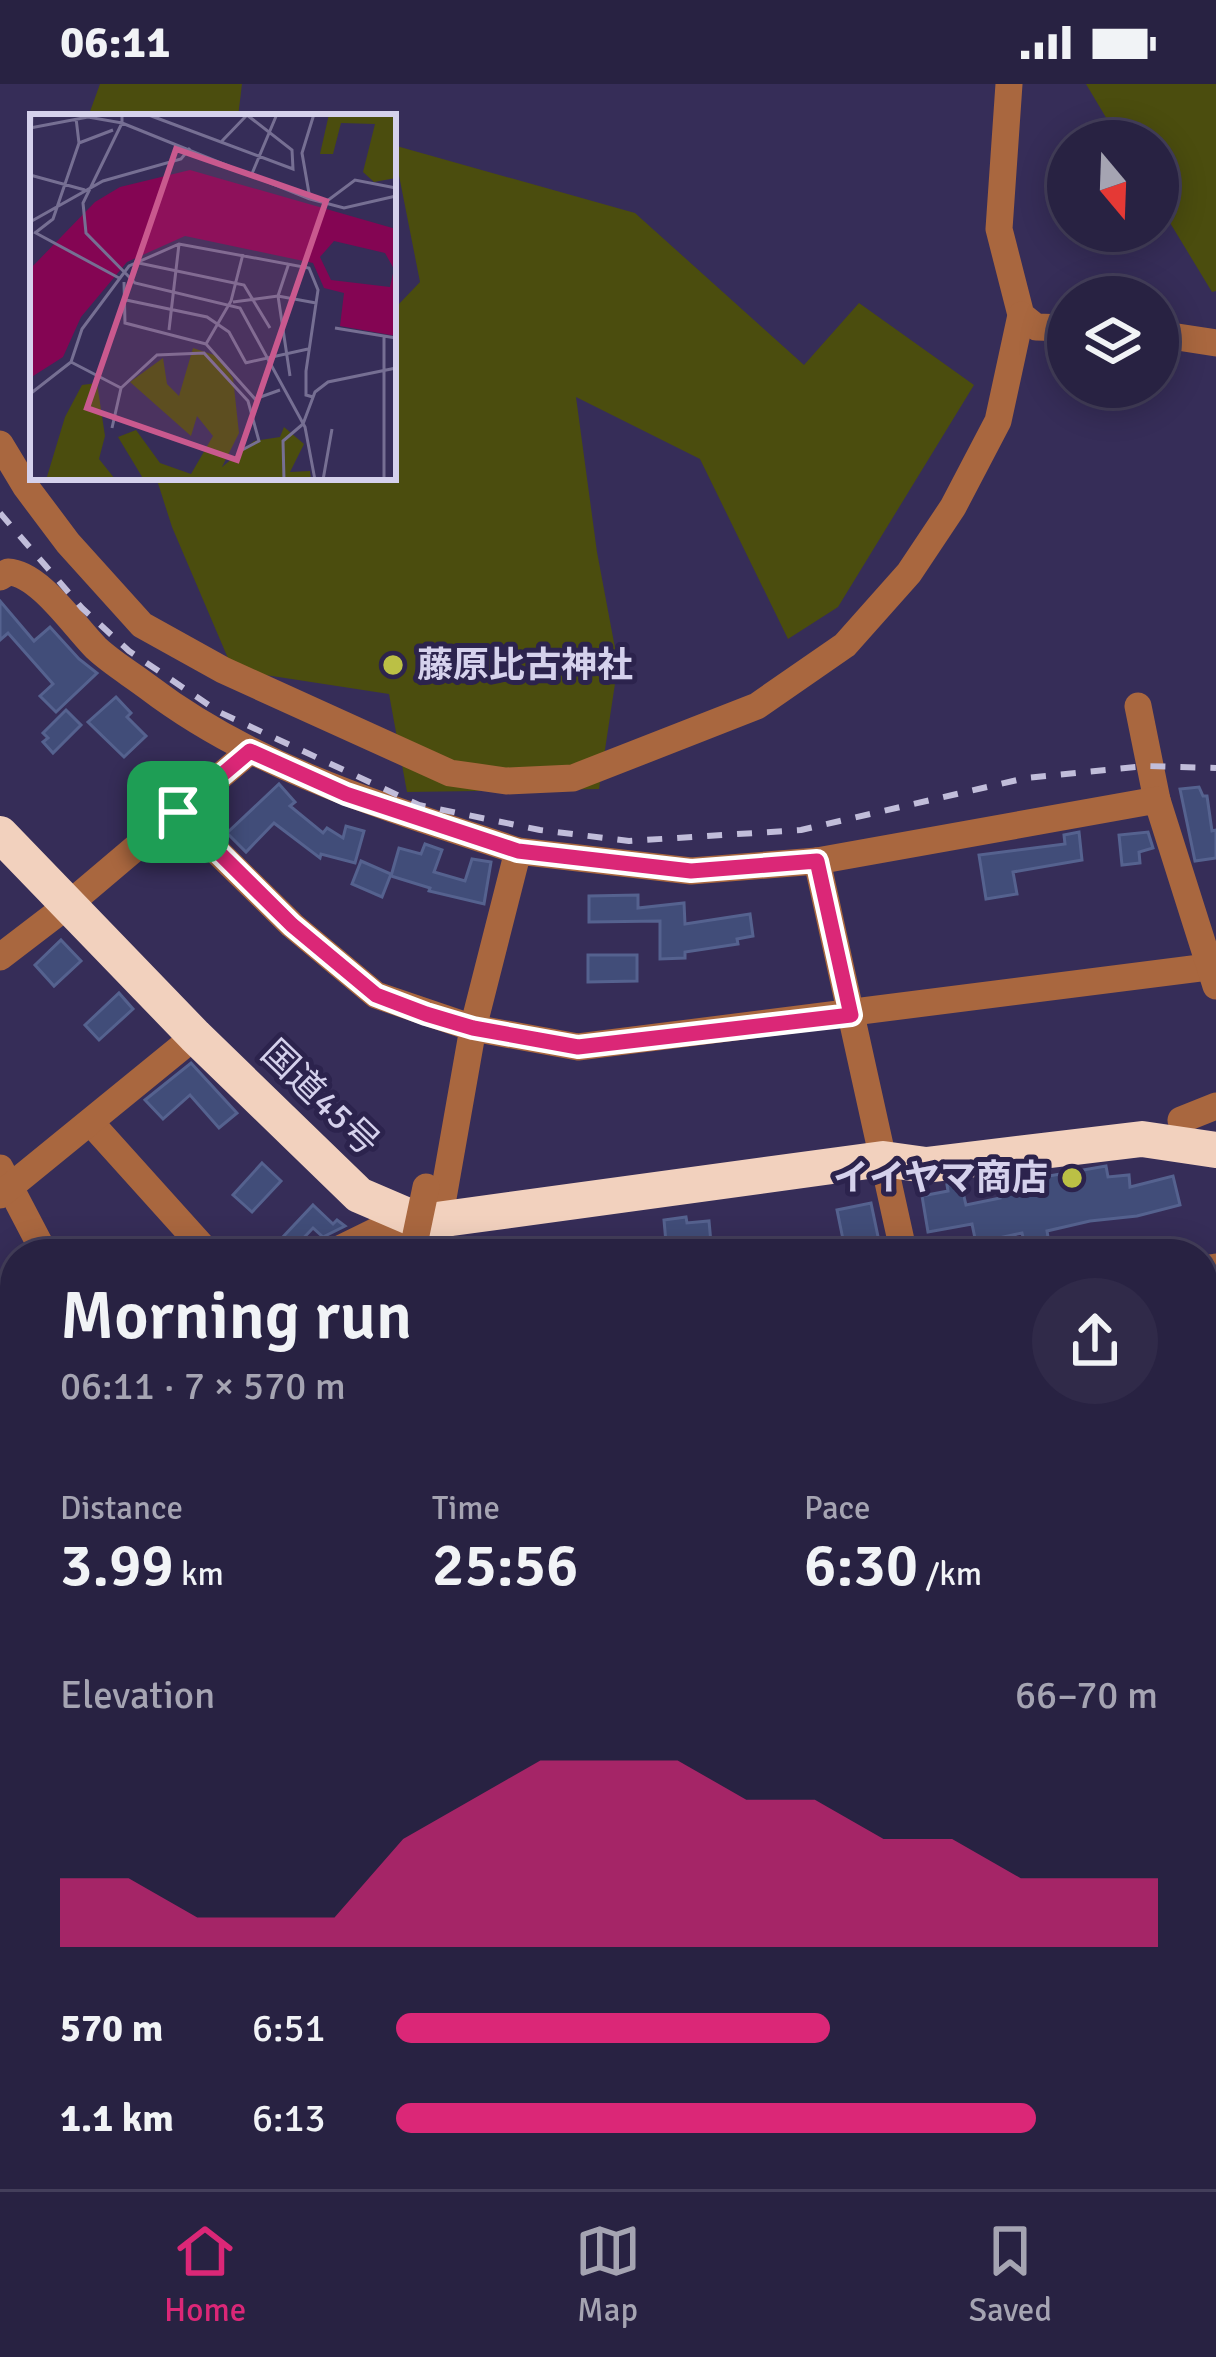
<!DOCTYPE html>
<meta charset="utf-8">
<style>
body{margin:0;font-family:Signika,"Noto Sans JP",sans-serif;background:#302a49;color:#f1f3f6;height:100vh;display:flex;flex-direction:column;font-size:45px;white-space:nowrap}
*{box-sizing:border-box;margin:0}
p{font-size:39px;color:#a5a4b2}
.icon{flex:none;width:66px;height:66px;fill:none;stroke:currentColor;stroke-width:2;stroke-linecap:round;stroke-linejoin:round}
.map{position:relative;flex:1;overflow:hidden}
.side{position:absolute;left:0px;top:1155px;width:1218px;height:951px;display:flex;flex-direction:column;background:#282242;border-radius:48px 48px 0 0;box-shadow:0 6px 30px #0003,0 0 0 3px #443f5b}
.side>*{flex:none}
.needle{width:78px;rotate:161deg}
.buttons{position:absolute;left:1047px;top:36px;display:grid;gap:24px}
.buttons a{display:grid;place-items:center;width:132px;height:132px;border-radius:50%;background:#282242;box-shadow:0 6px 30px #0003,0 0 0 3px #443f5b;font-size:60px}
.pin{position:absolute;display:grid;place-items:center;width:102px;height:102px;color:#fff;margin:-51px;border-radius:24px;box-shadow:0 6px 18px #0006}
.round{display:grid;place-items:center;flex:none;width:126px;height:126px;border-radius:63px;background:#302a49}
.head{display:flex;align-items:center;justify-content:space-between;height:204px;padding:0 60px}
h1{font-size:66px;font-weight:600;line-height:90px}
.stats{display:grid;grid-template-columns:repeat(3,1fr);gap:18px;height:204px;padding:12px 60px}
.stats div{display:grid;align-content:center}
.stats b{font-size:60px;font-weight:600}
.stats small{font-size:33px;font-weight:400}
.stats p{font-size:33px}
.chart{height:336px;padding:24px 60px}
.chart p{display:flex;justify-content:space-between}
.chart svg{width:100%;height:216px;margin-top:12px;fill:#db2777;opacity:.7}
ul{padding:0 60px;list-style:none;font-size:39px}
li{display:grid;grid-template-columns:192px 144px 1fr;align-items:center;height:90px}
li i{height:30px;border-radius:15px;background:#db2777}
.status{display:flex;justify-content:space-between;align-items:center;height:84px;padding:0 60px;background:#282242;direction:ltr}
.status svg{height:33px;fill:currentColor}
.menu{display:flex;justify-content:space-around;align-items:center;height:168px;border-top:3px solid #443f5b;background:#282242;font-size:33px;color:#a5a4b2}
.menu a{display:grid;justify-items:center;gap:6px}
.menu .current{color:#db2777}
.map>svg:first-child{display:block}
.green{fill:#4b4d0e}
.water{fill:#840553}
.building{fill:#414d79;stroke:#55628f;stroke-width:3}
.lines{fill:none;stroke-linecap:round;stroke-linejoin:round}
.minor{stroke:#a9673f;stroke-width:27}
.major{stroke:#f9a878;stroke-width:30}
.highway{stroke:#f2d1be;stroke-width:36}
.rail{stroke:#c1bdda;stroke-width:6;stroke-dasharray:15 15;stroke-linecap:butt}
.minor-bridge{stroke:#a9673f;stroke-width:27}
.route-casing{stroke:#fff;stroke-width:24}
.route{stroke:#db2777;stroke-width:15}
.poi-dot{fill:#bbc045;stroke:#2c234d;stroke-width:4.5}
.labels{text-anchor:middle;dominant-baseline:central;stroke-width:10;stroke-linejoin:round;paint-order:stroke}
.poi-label{font-size:36px;font-weight:bold;fill:#d5d1ec;stroke:#2c234d;text-anchor:start}
.street-label{font-size:36px;fill:#d5d1ec;stroke:#2c234d}
.inset-road{fill:none;stroke:#766f93;stroke-width:3}
.view{fill:#c9598e;fill-opacity:0.15;stroke:#c9598e;stroke-width:6}
.inset-edge{fill:none;stroke:#d5d1ec;stroke-width:6}
</style>
<div class="status"><b>06:11</b><svg viewBox="0 0 49 12"><path d="M0 12V9h3v3zM5 12V6h3v6zM10 12V3h3v9zM15 12V0h3v12zM26 1h20v11H26zM47 4h2v5h-2z"/></svg></div>
<div class="map">
<svg width="1216" height="2105" viewBox="0 0 1216 2105">
<rect width="100%" height="100%" fill="#362d58"/>
<!-- green -->
<g class="green">
<polygon points="100,0 242,0 238,33 88,33"/>
<polygon points="1086,0 1216,0 1216,207 1212,208 1158,119 1158,57 1120,57"/>
<polygon points="393,61 635,129 804,281 859,219 974,301 838,523 788,555 700,375 576,313 597,468 618,580 599,705 407,708 389,610 233,586 172,443 156,393 393,393 393,218 398,221 420,198"/>
</g>
<!-- water -->
<g class="water">
<polygon points="1216,1285 1216,1896 1203,1904 1203,1305"/>
<polygon points="15,1614 15,2009 0,2010 0,1616"/>
</g>
<!-- building -->
<g class="building">
<polygon points="0,517 34,557 50,543 79,575 97,589 56,628 40,612 53,600 8,549 0,556"/>
<polygon points="116,613 131,629 127,633 146,652 124,673 88,638"/>
<polygon points="66,626 81,641 53,669 43,658 48,654 43,649"/>
<polygon points="279,700 295,718 290,722 323,749 327,744 343,754 346,742 364,747 355,779 321,770 320,774 274,739 246,768 227,749"/>
<polygon points="1199,703 1203,712 1207,712 1212,747 1216,746 1216,774 1195,777 1180,705"/>
<polygon points="1079,748 1082,776 1013,788 1017,810 986,815 979,771 1065,760 1064,751"/>
<polygon points="1148,748 1153,764 1139,768 1140,779 1122,781 1119,751"/>
<polygon points="425,760 442,766 434,788 465,797 472,775 491,778 484,820 429,807 430,804 391,792 399,764 421,770"/>
<polygon points="361,777 391,790 382,813 352,800"/>
<polygon points="638,811 638,824 684,819 685,840 750,830 753,852 737,855 738,860 685,868 685,874 660,875 660,837 589,838 589,812"/>
<polygon points="61,856 81,877 54,902 35,881"/>
<polygon points="588,871 637,871 637,897 588,898"/>
<polygon points="119,909 133,925 99,956 85,941"/>
<polygon points="191,979 237,1029 219,1044 190,1011 163,1035 145,1016"/>
<polygon points="262,1079 281,1097 252,1128 233,1111"/>
<polygon points="1106,1082 1108,1093 1129,1091 1130,1103 1173,1092 1180,1121 1137,1132 1090,1137 1047,1147 1048,1153 1024,1157 1022,1149 976,1159 972,1140 928,1148 922,1112 948,1107 947,1101 961,1100 966,1121 1000,1114 998,1101"/>
<polygon points="871,1119 881,1167 846,1170 837,1126"/>
<polygon points="313,1121 333,1140 337,1136 345,1142 323,1153 313,1144 292,1166 281,1155"/>
<polygon points="686,1133 687,1139 709,1137 712,1170 667,1170 664,1136"/>
</g>
<g class="lines">
<!-- minor -->
<g class="minor">
<polyline points="1009,0 999,145 1021,231 1036,243 1068,244"/>
<polyline points="1158,250 1216,259"/>
<polyline points="0,360 26,403 68,459 142,541 223,586 450,689 506,697 573,694 757,622 845,561 909,489 953,423 998,337 1021,231"/>
<path d="M 0,493 L 8,488 C 39,489 74,542 96,564 C 112,579 131,590 148,603 C 257,686 389,724 518,767"/>
<polyline points="1138,622 1157,716"/>
<polyline points="177,728 292,841 376,911 473,944 578,963 1208,883"/>
<polyline points="817,777 904,1170"/>
<polyline points="0,873 68,821 250,667"/>
<polyline points="1181,1036 1216,1022"/>
<polyline points="91,1039 209,1170"/>
<polyline points="0,1084 45,1170"/>
<polyline points="0,1111 195,952"/>
<polyline points="329,1170 380,1145 422,1138"/>
<polyline points="442,1170 439,1137 473,944 518,767 691,787 817,777 1157,716 1216,902"/>
<polyline points="1203,1185 1216,1183"/>
<polyline points="1203,1238 1216,1222"/>
<polyline points="0,1310 15,1307"/>
<polyline points="0,1572 15,1570"/>
<polyline points="0,2104 15,2079"/>
<polyline points="610,2105 611,2091"/>
</g>
<!-- major -->
<polyline class="major" points="0,2078 15,2078"/>
<!-- highway -->
<g class="highway">
<polyline points="0,750 195,952 359,1111 422,1138 883,1075 926,1081 1142,1055 1216,1066"/>
<polyline points="1203,2016 1216,2007"/>
<polyline points="126,2091 133,2105"/>
<polyline points="169,2091 550,2105"/>
<polyline points="1126,2105 1128,2091"/>
</g>
<!-- rail -->
<polyline class="rail" points="0,429 82,524 129,567 219,628 419,721 540,746 629,757 801,746 1026,694 1146,682 1216,684"/>
<!-- minor-bridge -->
<polyline class="minor-bridge" points="413,1165 426,1103"/>
</g>
<g class="lines">
<!-- route casing -->
<g class="route-casing">
<polygon id="route" points="250,667 346,710 518,767 691,787 817,777 851,931 578,963 473,944 426,930 376,911 292,841 178,728"/>
</g>
<!-- route -->
<use href="#route" class="route"/>
</g>
<!-- markers -->
<g class="poi-dot">
<circle cx="393" cy="581" r="12"/>
<circle cx="1072" cy="1094" r="12"/>
</g>
<g class="labels">
<!-- poi labels -->
<g class="poi-label">
<text x="417" y="581">藤原比古神社</text>
<text x="1048" y="1094" text-anchor="end">イイヤマ商店</text>
</g>
<!-- street labels -->
<g class="street-label">
<text transform="translate(320 1014) rotate(44)">国道45号</text>
</g>
</g>
<!-- overview -->
<g transform="translate(30 30)">
<rect width="366" height="366" fill="#362d58"/>
<path d="M 299,0 L 366,0 L 366,64 L 344,68 L 333,58 L 345,10 L 311,9 L 303,40 L 290,40 ZM 163,234 L 187,242 L 203,264 L 209,319 L 192,353 L 224,327 L 250,323 L 254,313 L 274,330 L 260,358 L 280,357 L 281,366 L 114,366 L 88,323 L 106,316 L 130,349 L 161,360 L 183,322 L 167,302 L 161,322 L 100,268 L 133,244 L 137,270 L 149,282 ZM 67,269 L 75,322 L 69,345 L 85,365 L 106,366 L 16,366 L 35,303 L 52,271 Z" fill="#4b4d0e"/>
<path d="M 160,56 L 366,115 L 366,222 L 310,212 L 314,179 L 294,174 L 283,149 L 155,122 L 97,148 L 51,203 L 33,243 L 0,264 L 0,155 L 65,88 L 90,73 ZM 304,127 L 355,139 L 364,155 L 360,173 L 301,166 L 290,143 Z" fill="#840553" fill-rule="evenodd"/>
<path class="inset-road" d="M 116,0 L 263,55 L 262,36 L 217,1M 92,9 L 53,89 L 56,119 L 105,169 L 210,194 L 275,313 L 285,366M 92,9 L 280,85M 0,14 L 58,3 L 92,9 L 92,0M 192,27 L 217,1M 49,29 L 83,16M 0,56 L 2,0M 0,61 L 55,76M 221,62 L 247,0M 280,85 L 314,94 L 366,82M 280,85 L 272,39 L 284,0M 293,90 L 325,66 L 366,74M 0,108 L 73,67 L 151,45 L 160,34M 4,118 L 89,164M 5,119 L 23,105 L 49,29 L 46,4M 104,148 L 214,171 L 240,214M 259,149 L 248,182 L 260,262M 94,168 L 95,209 L 176,230 L 201,187 L 213,140M 96,186 L 177,203 L 199,218 L 216,249M 203,188 L 248,182 L 286,189M 305,214 L 366,224M 139,216 L 149,130M 176,230 L 225,285 L 250,276M 41,248 L 91,274 L 82,314M 215,249 L 278,235M 91,274 L 127,241 L 174,239 L 218,287 L 229,327 L 212,336M 0,280 L 41,248 L 52,215 L 99,152 L 149,130 L 279,154 L 288,176 L 276,257 L 276,281 L 283,283M 273,310 L 285,278 L 298,268 L 366,254M 254,366 L 253,327 L 273,310M 293,366 L 302,315M 354,366 L 354,222"/>
<path class="view" d="M 146,35 L 296,87 L 207,346 L 57,294 Z"/>
<rect width="366" height="366" class="inset-edge"/>
</g>
</svg>
<div class="buttons">
<a><svg class="needle" viewBox="-14 -14 28 28"><path d="M0-13l5 13h-10z" fill="#e53935"/><path d="M0 13l5-13h-10z" fill="#a5a4b2"/></svg></a>
<a><svg class="icon" aria-label="layers" viewBox="0 0 24 24"><path d="M12 4l9 5-9 5-9-5zM3 14l9 5 9-5"/></svg></a>
</div>
<div class="pin" style="left:178px;top:728px;background:#1e9e55"><svg class="icon" aria-label="arrive" viewBox="0 0 24 24"><path d="M6 21V4h12l-3 4 3 4H6"/></svg></div>
<section class="side">
<div class="head"><div><h1>Morning run</h1><p>06:11 · 7 × 570 m</p></div><a class="round"><svg class="icon" aria-label="share" viewBox="0 0 24 24"><path d="M12 15V3M7 8l5-5 5 5M5 13v7h14v-7"/></svg></a></div>
<div class="stats">
<div><p>Distance</p><b>3.99<small> km</small></b></div>
<div><p>Time</p><b>25:56</b></div>
<div><p>Pace</p><b>6:30<small> /km</small></b></div>
</div>
<div class="chart"><p><span>Elevation</span>66–70 m</p>
<svg viewBox="0 0 160 44" preserveAspectRatio="none"><path d="M0 44V30L10 30L20 38L30 38L40 38L50 22L60 14L70 6L80 6L90 6L100 14L110 14L120 22L130 22L140 30L150 30L160 30V44z"/></svg>
</div>
<ul>
<li><b>570 m</b>6:51<i style="width:57%"></i></li>
<li><b>1.1 km</b>6:13<i style="width:84%"></i></li>
</ul>
</section>
</div>
<nav class="menu">
<a class="current"><svg class="icon" aria-label="home" viewBox="0 0 24 24"><path d="M3 11l9-7 9 7M6 9v11h12V9"/></svg>Home</a>
<a><svg class="icon" aria-label="map" viewBox="0 0 24 24"><path d="M3 6l6-2 6 2 6-2v14l-6 2-6-2-6 2zM9 4v14M15 6v14"/></svg>Map</a>
<a><svg class="icon" aria-label="saved" viewBox="0 0 24 24"><path d="M7 4h10v16l-5-4-5 4z"/></svg>Saved</a>
</nav>
